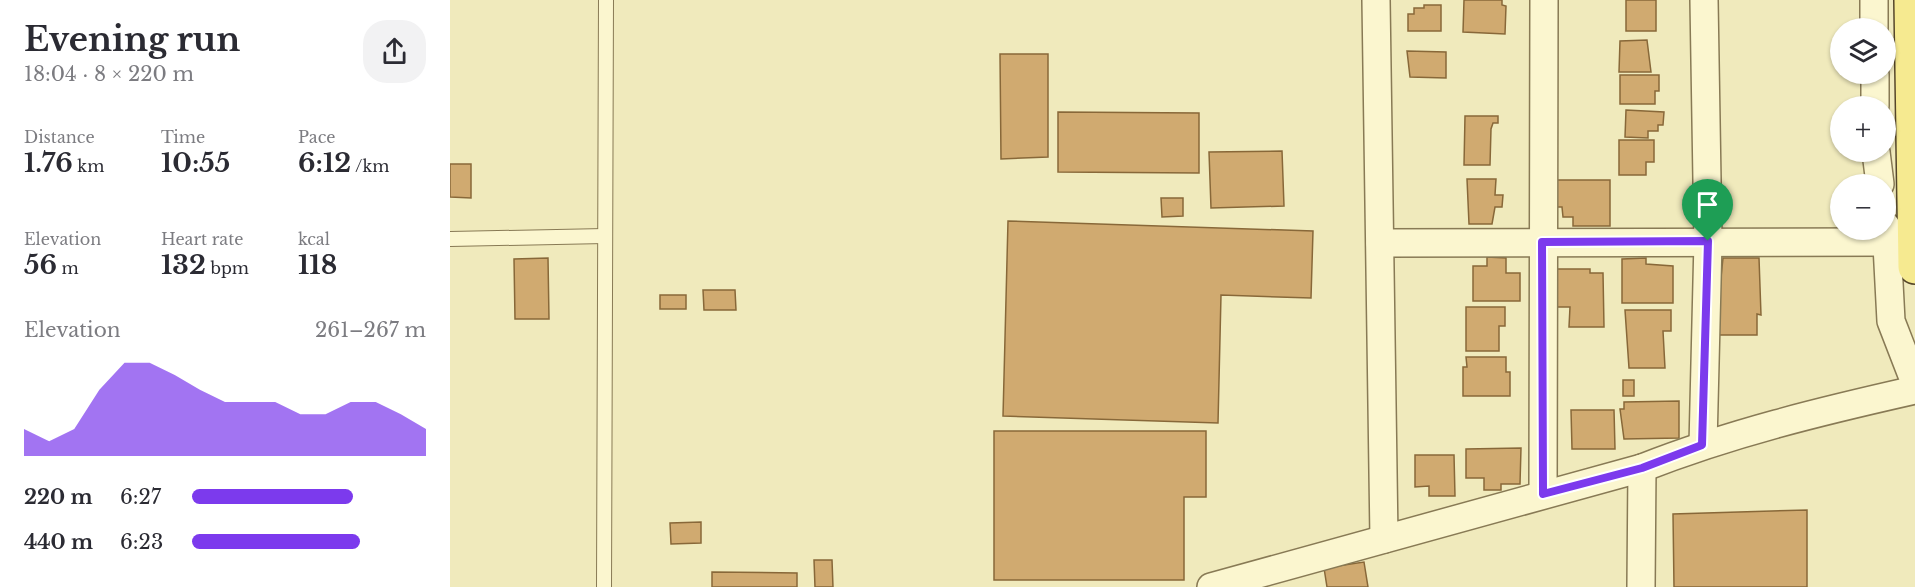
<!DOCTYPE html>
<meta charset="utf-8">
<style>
body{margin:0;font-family:"Libre Baskerville",serif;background:#f2f2f3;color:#2b2b33;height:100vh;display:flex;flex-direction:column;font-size:22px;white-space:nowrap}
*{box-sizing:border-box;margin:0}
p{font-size:20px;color:#7c7c81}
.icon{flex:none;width:33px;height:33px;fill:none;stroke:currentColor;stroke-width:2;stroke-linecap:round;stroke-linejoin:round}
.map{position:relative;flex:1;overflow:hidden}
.drawer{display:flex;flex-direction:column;background:#fff;width:450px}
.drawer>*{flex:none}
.controls{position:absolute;left:1380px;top:18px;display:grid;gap:12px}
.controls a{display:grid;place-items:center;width:66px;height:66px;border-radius:50%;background:#fff;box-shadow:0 2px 4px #0004;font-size:30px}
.pin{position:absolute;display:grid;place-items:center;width:51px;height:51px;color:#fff;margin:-62px -26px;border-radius:50% 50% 50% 0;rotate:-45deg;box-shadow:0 0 6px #0007}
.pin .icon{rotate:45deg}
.round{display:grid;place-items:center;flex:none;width:63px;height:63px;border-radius:24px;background:#f2f2f3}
.overview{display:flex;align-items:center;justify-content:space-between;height:102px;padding:0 24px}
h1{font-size:33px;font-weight:800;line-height:45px}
.metrics{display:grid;grid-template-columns:repeat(3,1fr);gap:9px;height:102px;padding:6px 24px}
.metrics div{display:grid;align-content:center}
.metrics b{font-size:26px;font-weight:800}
.metrics small{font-size:16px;font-weight:400}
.metrics p{font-size:16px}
.chart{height:168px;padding:12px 24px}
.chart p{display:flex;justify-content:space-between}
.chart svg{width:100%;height:108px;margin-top:6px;fill:#7c3aed;opacity:.7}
ul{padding:0 24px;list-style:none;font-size:20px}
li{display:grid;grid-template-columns:96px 72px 1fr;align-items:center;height:45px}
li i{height:15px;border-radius:8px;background:#7c3aed}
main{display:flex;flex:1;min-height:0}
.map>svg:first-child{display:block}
.building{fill:#d0aa70;stroke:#886839;stroke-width:1.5}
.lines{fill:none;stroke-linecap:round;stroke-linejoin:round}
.lane-casing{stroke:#887a55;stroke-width:16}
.street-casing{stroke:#887a55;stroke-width:30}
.primary-casing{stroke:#55462a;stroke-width:36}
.lane{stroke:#fbf6cf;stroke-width:14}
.street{stroke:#fbf6cf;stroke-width:27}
.primary{stroke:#f6ea90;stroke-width:33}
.route-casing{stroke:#fff;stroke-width:12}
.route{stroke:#7c3aed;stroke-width:8}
</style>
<main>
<section class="drawer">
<div class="overview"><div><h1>Evening run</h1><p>18:04 · 8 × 220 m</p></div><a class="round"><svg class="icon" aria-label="share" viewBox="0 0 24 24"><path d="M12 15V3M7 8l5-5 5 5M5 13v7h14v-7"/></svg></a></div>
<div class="metrics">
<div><p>Distance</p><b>1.76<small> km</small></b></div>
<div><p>Time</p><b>10:55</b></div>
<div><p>Pace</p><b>6:12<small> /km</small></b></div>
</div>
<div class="metrics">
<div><p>Elevation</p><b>56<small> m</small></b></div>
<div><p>Heart rate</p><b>132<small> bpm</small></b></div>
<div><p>kcal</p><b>118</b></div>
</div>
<div class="chart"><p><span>Elevation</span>261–267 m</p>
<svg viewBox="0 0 160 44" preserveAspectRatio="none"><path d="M0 44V33L10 38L20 33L30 17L40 6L50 6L60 11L70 17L80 22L90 22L100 22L110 27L120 27L130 22L140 22L150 27L160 33V44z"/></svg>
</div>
<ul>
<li><b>220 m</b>6:27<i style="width:69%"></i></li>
<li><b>440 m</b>6:23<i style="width:72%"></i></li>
</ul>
</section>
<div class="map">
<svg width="1465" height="587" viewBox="0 0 1465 587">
<rect width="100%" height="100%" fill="#f0eabc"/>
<!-- building -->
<g class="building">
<polygon points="1014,0 1052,0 1052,5 1056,6 1055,34 1013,32"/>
<rect x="1176" y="0" width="30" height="31"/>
<polygon points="974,5 991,5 991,31 958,31 958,14 964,14 964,8 974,8"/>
<polygon points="1197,40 1201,72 1169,72 1170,41"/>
<polygon points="957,51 996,52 996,78 960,77"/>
<polygon points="550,54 598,54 598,157 551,159"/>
<polygon points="1170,75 1209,75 1209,91 1205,91 1205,104 1170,104"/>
<polygon points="1176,110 1214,112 1213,125 1208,125 1208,131 1198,131 1198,138 1175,137"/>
<polygon points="608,112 749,113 749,173 608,172"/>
<polygon points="1015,116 1048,116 1048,123 1043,123 1041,129 1040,165 1014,165"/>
<polygon points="1169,140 1204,140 1204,162 1196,162 1196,175 1169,175"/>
<polygon points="832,151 834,206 761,208 759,152"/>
<polygon points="0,164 21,164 21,198 0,197"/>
<polygon points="1017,179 1046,179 1045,195 1053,195 1052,207 1045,207 1042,224 1019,224"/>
<polygon points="1103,180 1160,180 1160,226 1123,226 1123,217 1113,217 1112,207 1103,207"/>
<polygon points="711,198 733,198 733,216 712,217"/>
<polygon points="558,221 863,231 861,298 771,295 768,423 553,416"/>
<polygon points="1037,257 1056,258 1056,273 1070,273 1070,301 1023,301 1023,266 1037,266"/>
<polygon points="98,258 99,319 65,319 64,259"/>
<polygon points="1196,258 1196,264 1223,266 1223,303 1172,303 1172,259"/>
<polygon points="1273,258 1309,258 1311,315 1307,314 1307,335 1265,335"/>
<polygon points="1103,269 1140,269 1140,273 1153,273 1154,327 1119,327 1120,307 1103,307"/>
<polygon points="253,290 285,290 286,310 254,310"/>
<rect x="210" y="295" width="26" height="14"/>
<polygon points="1016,307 1055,307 1055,326 1049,326 1049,351 1016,351"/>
<polygon points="1175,310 1221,310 1221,331 1213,331 1215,368 1179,368"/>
<polygon points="1016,357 1056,357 1056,372 1060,372 1060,396 1013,396 1013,367 1017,367"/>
<rect x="1173" y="380" width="11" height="16"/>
<polygon points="1229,401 1229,438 1174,439 1170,409 1174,409 1174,402"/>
<polygon points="1121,410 1164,410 1165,449 1122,449"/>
<polygon points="544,431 756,431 756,497 734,497 734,580 544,580"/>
<polygon points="1071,448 1070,484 1051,484 1051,490 1034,490 1034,478 1016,478 1016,449"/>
<polygon points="965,455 1004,455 1005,496 979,496 979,486 965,487"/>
<polygon points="1357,510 1357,587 1224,587 1223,514"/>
<polygon points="251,522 251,543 221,544 220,523"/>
<polygon points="364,560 382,560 383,587 365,587"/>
<polygon points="914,562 918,587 877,587 874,568"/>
<polygon points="262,572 347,573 347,587 262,587"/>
</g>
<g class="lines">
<!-- lane casing -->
<g class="lane-casing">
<g id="lane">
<polyline points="0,239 155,236"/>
<polyline points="154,587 156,0"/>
</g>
</g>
<!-- street casing -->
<g class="street-casing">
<g id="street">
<polyline points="926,0 934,539"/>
<polyline points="1424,0 1424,28"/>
<polyline points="1425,74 1425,106"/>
<polyline points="1426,152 1430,184"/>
<polyline points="1436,226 1441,321 1465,383"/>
<polyline points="930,243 1438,242"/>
<polyline points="1253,445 1258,241 1254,0"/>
<polyline points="1093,494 1094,0"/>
<path d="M 761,587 L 1192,468 C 1281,433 1372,411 1465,390"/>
<polyline points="1191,587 1192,468"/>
</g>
</g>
<!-- primary casing -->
<g class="primary-casing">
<polyline id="primary" points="1461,0 1465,267"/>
</g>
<!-- lane -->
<use href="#lane" class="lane"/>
<!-- street -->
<use href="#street" class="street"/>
<!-- primary -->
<use href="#primary" class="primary"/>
</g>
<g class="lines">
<!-- route casing -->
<g class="route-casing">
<polygon id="route" points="1258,241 1252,445 1192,468 1093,494 1092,242"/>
</g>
<!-- route -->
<use href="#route" class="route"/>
</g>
</svg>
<div class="controls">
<a><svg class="icon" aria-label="layers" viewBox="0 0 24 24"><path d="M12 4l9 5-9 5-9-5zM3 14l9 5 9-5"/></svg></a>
<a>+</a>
<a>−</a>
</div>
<div class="pin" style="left:1258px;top:241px;background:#1e9e55"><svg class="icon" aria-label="arrive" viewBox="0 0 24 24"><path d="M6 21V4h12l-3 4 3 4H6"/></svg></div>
</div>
</main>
